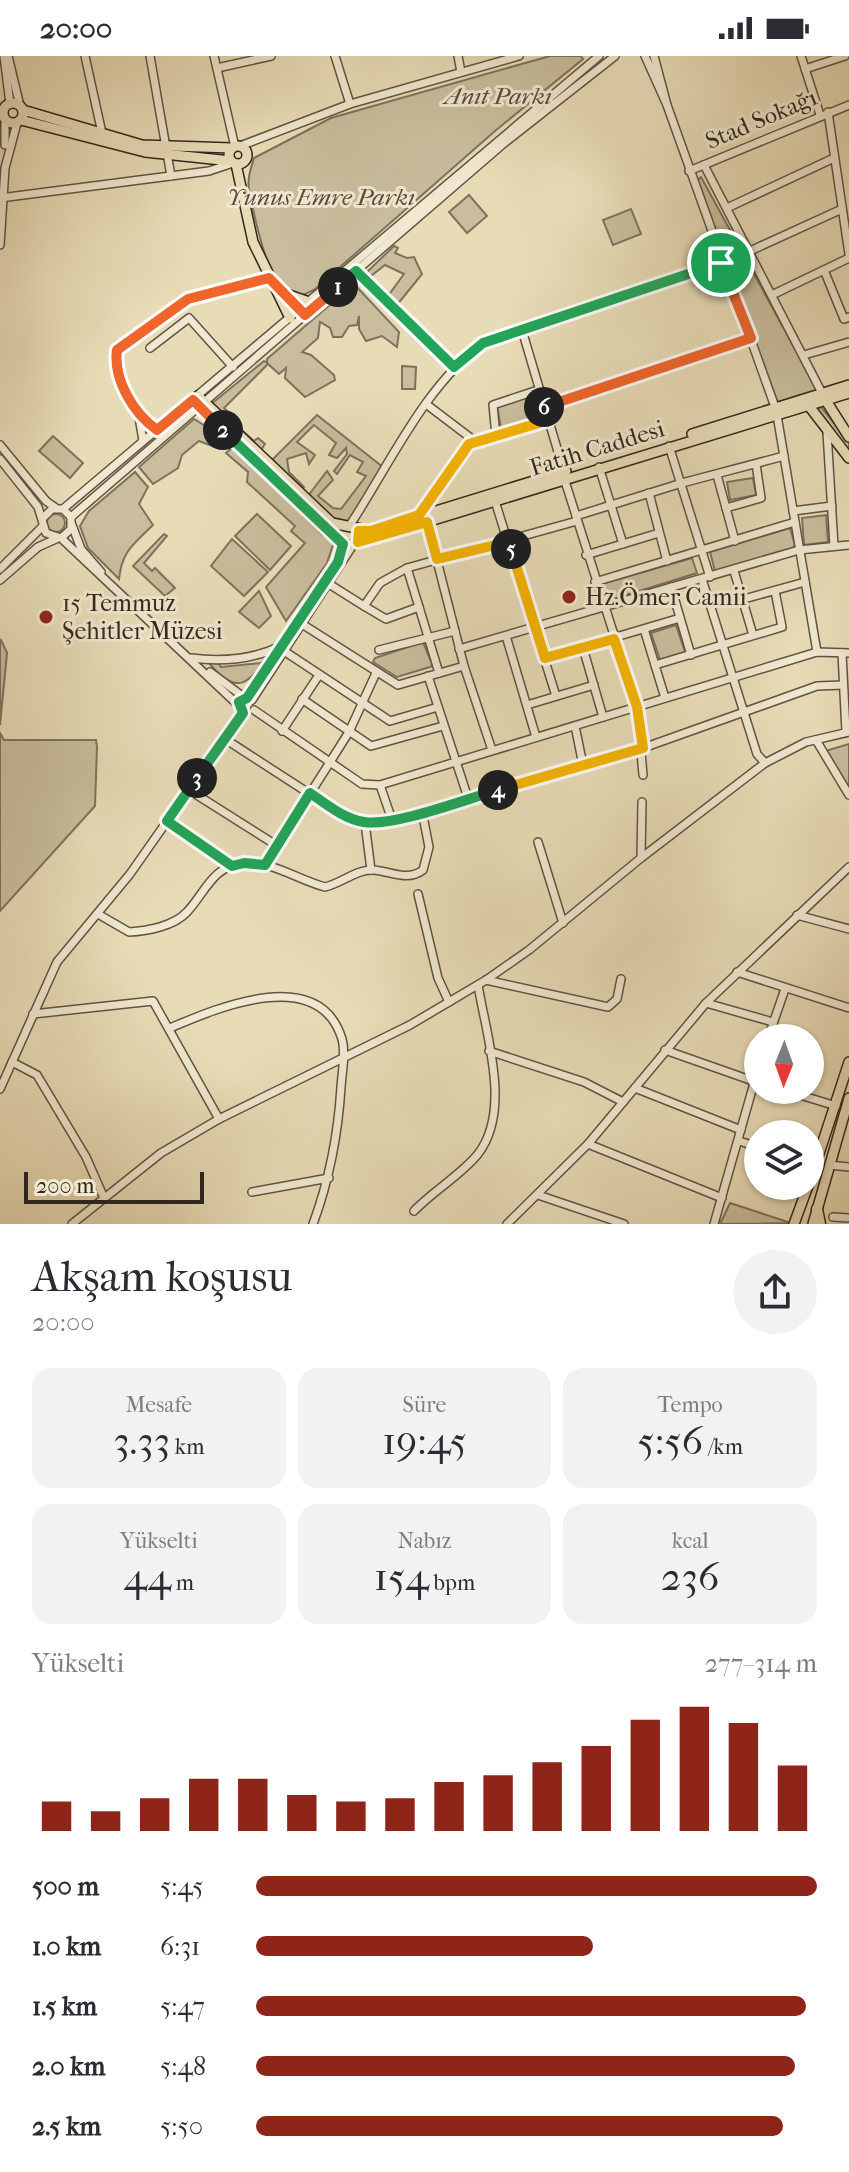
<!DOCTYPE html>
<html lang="tr">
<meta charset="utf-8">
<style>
body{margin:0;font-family:"IM FELL French Canon",serif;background:#f2f2f3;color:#2b2b33;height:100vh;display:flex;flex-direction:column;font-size:30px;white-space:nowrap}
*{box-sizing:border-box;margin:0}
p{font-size:26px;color:#7c7c81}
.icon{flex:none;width:44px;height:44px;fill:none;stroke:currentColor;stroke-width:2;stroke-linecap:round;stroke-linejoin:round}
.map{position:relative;height:1168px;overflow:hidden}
.sheet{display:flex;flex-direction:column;background:#fff;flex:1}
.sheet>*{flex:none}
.needle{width:52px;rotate:181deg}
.controls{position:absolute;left:744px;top:968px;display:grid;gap:16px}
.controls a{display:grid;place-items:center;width:80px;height:80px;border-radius:50%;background:#fff;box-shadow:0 2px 6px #0004;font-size:40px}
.scale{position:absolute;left:24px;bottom:20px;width:180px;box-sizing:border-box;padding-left:8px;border:4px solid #32271c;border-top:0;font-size:22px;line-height:28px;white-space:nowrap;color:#32271c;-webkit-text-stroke:6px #f0e8d0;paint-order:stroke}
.pin{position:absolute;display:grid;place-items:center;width:68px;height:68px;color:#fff;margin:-34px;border:4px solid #fff;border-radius:50%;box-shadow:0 2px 8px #0007}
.km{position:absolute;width:40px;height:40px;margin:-20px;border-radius:50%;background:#222;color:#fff;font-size:22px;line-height:40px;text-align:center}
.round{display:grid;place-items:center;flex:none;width:84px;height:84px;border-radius:42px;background:#f2f2f3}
.headline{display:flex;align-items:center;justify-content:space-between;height:136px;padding:0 32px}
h1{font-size:44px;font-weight:600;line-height:60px}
.metrics{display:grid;grid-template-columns:repeat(3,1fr);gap:12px;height:136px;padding:8px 32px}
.metrics div{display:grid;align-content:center;border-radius:20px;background:#f2f2f3;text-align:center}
.metrics b{font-size:40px;font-weight:600}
.metrics small{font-size:22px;font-weight:400}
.metrics p{font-size:22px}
.chart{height:224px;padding:16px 32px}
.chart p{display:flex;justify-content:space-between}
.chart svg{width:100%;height:144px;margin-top:8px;stroke:#8f2418;stroke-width:6}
ul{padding:0 32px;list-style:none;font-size:26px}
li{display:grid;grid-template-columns:128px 96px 1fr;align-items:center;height:60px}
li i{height:20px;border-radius:10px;background:#8f2418}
.status{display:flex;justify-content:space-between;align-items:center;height:56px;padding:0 40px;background:#fff;direction:ltr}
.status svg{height:22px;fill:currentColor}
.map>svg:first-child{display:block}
.green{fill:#c9bd9d;stroke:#7e725c;stroke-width:2}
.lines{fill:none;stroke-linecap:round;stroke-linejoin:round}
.minor-casing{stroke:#605443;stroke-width:10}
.major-casing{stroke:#32271c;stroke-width:12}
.highway-casing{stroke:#32271c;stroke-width:13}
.minor{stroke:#f0e8d0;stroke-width:7}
.major{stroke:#e8dcb7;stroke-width:9}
.highway{stroke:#e8dcb7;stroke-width:10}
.split-1-casing{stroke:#fff;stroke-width:16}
.split-2-casing{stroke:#fff;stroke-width:16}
.split-3-casing{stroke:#fff;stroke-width:16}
.split-4-casing{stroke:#fff;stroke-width:16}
.split-5-casing{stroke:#fff;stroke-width:16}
.split-6-casing{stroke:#fff;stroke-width:16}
.split-7-casing{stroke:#fff;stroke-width:16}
.split-1{stroke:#22a559;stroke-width:10}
.split-2{stroke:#f0652b;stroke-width:10}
.split-3{stroke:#22a559;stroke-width:10}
.split-4{stroke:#22a559;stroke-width:10}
.split-5{stroke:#f5b400;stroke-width:10}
.split-6{stroke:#f5b400;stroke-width:10}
.split-7{stroke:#f0652b;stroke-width:10}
.poi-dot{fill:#8f2418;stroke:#f0e8d0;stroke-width:3}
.labels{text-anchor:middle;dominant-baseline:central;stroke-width:6;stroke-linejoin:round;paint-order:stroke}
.park-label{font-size:24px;font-style:italic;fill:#584c3c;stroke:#f0e8d0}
.street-label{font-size:24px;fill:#32271c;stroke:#f0e8d0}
.poi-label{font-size:24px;fill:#32271c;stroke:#f0e8d0;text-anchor:start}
</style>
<div class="status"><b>20:00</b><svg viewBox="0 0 49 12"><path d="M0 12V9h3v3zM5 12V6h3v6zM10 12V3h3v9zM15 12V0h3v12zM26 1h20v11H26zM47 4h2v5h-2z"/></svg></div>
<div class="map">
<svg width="849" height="1168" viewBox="0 0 849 1168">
<rect width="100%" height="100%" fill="#e8dcb7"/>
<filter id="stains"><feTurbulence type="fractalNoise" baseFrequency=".0025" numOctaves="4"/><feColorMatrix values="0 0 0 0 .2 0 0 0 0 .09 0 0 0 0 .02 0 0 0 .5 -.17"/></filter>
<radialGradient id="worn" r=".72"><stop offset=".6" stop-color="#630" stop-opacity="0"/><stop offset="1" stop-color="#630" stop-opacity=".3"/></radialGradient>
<!-- green -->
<g class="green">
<path d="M 550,0 L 581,0 L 583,3 L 495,75 L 315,233 C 308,237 300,242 291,238 C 267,229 254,158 249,134 C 247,123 251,112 254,102 L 331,62 Z"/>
<polygon points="701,121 818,335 778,347 701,143 695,126"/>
<polygon points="469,139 487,160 467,177 449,156"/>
<polygon points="631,153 641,178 613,189 603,164"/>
<polygon points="394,190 398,192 395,197 407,202 414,201 422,218 397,249 388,240 404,218 385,209 371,220 367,216"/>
<polygon points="354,228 399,276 397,291 382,280 366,285 359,273 359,260 357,269 349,270 342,281 333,281 330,272 320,266 318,282 302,296 311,299 334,319 335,324 305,341 285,322 286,312 279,318 268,308 224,352 235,362 233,366 254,385 258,382 265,388 261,394 210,349 264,305 267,307 267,303"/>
<polygon points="402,310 416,311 415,333 402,333"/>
<polygon points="533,340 538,364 501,374 497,349"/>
<polygon points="821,351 849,386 849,399 815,354"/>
<polygon points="317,359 384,412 348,465 333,462 308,440 327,415 333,424 318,440 333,452 341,453 366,420 357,416 363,406 350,399 337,418 334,415 347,398 346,392 337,402 329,399 336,387 314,369 297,386 315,399 309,408 306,397 287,403 289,416 304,431 301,434 272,404"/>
<polygon points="194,363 225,382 215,391 199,385 182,399 178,412 153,428 139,411"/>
<polygon points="53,380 83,407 70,422 39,395"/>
<polygon points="233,391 334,486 327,507 286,565 266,531 305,487 291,475 295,470 247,426 248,416 226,397"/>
<path d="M 135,416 L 148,431 L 139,448 L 153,469 C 133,489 122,495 119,523 L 88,492 L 80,470 L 89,455 Z"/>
<polygon points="753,422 756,439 730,444 727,426"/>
<polygon points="257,458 291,490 270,514 235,480"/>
<circle cx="56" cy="467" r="9"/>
<polygon points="826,459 828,486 804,489 802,462"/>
<polygon points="790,472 795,489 792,493 715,515 710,496"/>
<polygon points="164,478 167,480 144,507 152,515 155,512 175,532 165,540 133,510"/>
<polygon points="232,483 268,516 244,540 211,510"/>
<polygon points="692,502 697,517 607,545 601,528"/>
<polygon points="259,535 271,560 259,572 239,556"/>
<polygon points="676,569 685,596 660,604 651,577"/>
<polygon points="1,584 7,597 0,669 0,585"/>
<polygon points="423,586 433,610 397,621 373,606 375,602"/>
<path d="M 267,601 C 248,631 234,638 209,607 L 218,607 L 221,611 L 261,607 Z"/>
<polygon points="0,677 4,684 96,684 97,691 95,750 0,855"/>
<polygon points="849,688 849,733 825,695"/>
<polygon points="730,1147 791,1167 720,1168"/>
</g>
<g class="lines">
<!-- minor casing -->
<g class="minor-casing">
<g id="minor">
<polyline points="4,0 10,48"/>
<polyline points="8,0 20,50"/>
<polyline points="85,0 102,77"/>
<polyline points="150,0 171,120"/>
<polyline points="214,0 235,91"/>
<polyline points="335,0 350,48"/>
<polyline points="458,0 461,16"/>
<polyline points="645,0 667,49 654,0"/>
<polyline points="801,0 820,59"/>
<polyline points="217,12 271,0"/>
<polyline points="805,13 845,0"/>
<polyline points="667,49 775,351"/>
<polyline points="828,56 849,198"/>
<polyline points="5,89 5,63"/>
<polyline points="240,90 350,48 519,0"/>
<polyline points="704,109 822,337"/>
<polyline points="689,115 849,49"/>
<polyline points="0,142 209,115 233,107"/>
<polyline points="727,152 834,102"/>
<polyline points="0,189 5,112 17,67"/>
<polyline points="750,195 842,153"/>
<polyline points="824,214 844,263 849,261"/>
<polyline points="356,215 454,311"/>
<polyline points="774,238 849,202"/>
<polyline points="522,274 564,416"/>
<polyline points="150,292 189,262 233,311"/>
<polyline points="804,299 849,286"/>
<polyline points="426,348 476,386"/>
<polyline points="544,350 751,282"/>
<polyline points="777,359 817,596"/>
<polyline points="139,361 157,374"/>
<polyline points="827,376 834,490"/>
<polyline points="496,380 493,349 538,334"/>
<polyline points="143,385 139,361 115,310 117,294 188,243 269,222"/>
<polyline points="0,389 46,445 56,452"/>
<polyline points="669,390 710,521"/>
<polyline points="0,403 38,451 46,477 61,482 71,473 71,461 63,453 52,453 42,463"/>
<polyline points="599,411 623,488"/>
<polyline points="717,419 735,485"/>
<polyline points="564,422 637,651 643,719"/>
<polyline points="649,437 667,505"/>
<polyline points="495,445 556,640"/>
<polyline points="726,452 761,442 756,408"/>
<polyline points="63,453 599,0"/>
<polyline points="793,455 832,450"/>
<polyline points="419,459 469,388 549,364"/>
<polyline points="576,460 682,427 784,400"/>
<polyline points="71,461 503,88 615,0"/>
<polyline points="427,466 464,610 492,694"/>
<polyline points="72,469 81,493 101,516"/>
<path d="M 350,469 C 390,408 424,331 483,287 L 721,207"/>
<polyline points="61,482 238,649"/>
<polyline points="586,499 659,477"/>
<polyline points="407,512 419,551"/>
<polyline points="0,513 42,471"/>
<polyline points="734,515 753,579"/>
<polyline points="702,523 757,698 765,707"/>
<polyline points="0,524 38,491 56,483"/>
<polyline points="595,526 795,466"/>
<polyline points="329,528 364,550 380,527 407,512 577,465"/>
<polyline points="671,531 691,599"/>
<polyline points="744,543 805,526"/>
<polyline points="364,550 386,563 419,551 439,617"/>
<polyline points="302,568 398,629 464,610"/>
<polyline points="644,573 665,642"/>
<polyline points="506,580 536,681"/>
<polyline points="583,592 603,661"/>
<polyline points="459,593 799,494 849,489"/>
<polyline points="379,594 455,575"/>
<polyline points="284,595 390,665 438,651"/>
<polyline points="842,597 846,676"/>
<path d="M 191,602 C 222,606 255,603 283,589"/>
<polyline points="545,602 680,562"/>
<polyline points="655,609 782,571 775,535"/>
<polyline points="210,616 245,642"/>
<polyline points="428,620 468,742"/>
<polyline points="247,642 267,612"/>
<polyline points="302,643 371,690 443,670"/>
<polyline points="252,644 353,489"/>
<polyline points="527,649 594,629"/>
<polyline points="254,654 362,728 380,729 817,596 849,597"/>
<polyline points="575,670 583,709"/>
<polyline points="282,675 319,619"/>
<polyline points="225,683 344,760 365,767 392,764 643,692 817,630 843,629"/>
<polyline points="816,684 849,739"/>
<polyline points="380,729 392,764"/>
<polyline points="189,734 276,789"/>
<polyline points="167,765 232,810"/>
<polyline points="365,767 371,814"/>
<polyline points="538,786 563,867"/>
<polyline points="641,802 642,746"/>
<polyline points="265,809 349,676 376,617"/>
<polyline points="418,838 438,922 449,946"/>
<path d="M 98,858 L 129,876 C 148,875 174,870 187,856 C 205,837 212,811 242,807 C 271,804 298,824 325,831 C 342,827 357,813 373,814 C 391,815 407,826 423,814 L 429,791 L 422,755"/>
<polyline points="797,859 849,873"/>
<polyline points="737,916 849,952"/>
<polyline points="486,924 608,951 617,943 621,923"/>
<polyline points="706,947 773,966"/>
<polyline points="33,958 153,945 219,1063"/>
<path d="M 170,972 C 217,952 319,908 342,983 C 346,997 342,1016 341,1031 C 338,1080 330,1122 313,1168"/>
<polyline points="768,982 785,933"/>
<polyline points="665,994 756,1026"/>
<polyline points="489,995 584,1026 623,1046"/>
<polyline points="12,1006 37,1019 86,1101 104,1142"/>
<polyline points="635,1032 741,1074"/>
<polyline points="0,1033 57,906 130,818 243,657"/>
<polyline points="784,1034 836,1050"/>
<polyline points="739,1085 758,1091"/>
<polyline points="588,1088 722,1142"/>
<polyline points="829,1109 849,1111"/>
<polyline points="252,1136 329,1122"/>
<polyline points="538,1139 624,1168"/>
<path d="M 414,1155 C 433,1135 461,1119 478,1098 C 512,1054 486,979 478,929"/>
<polyline points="833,1161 849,1162"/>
<polyline points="72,1168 161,1097 219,1063 410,969 486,924 529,894 641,802 765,707 806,686 849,676"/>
<polyline points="507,1168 588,1088 706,947 849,811"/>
<polyline points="714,1168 758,1013"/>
</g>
</g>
<!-- major casing -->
<g class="major-casing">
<g id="major">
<circle cx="13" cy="57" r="10"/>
<polyline points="23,54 142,89 232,92"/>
<polyline points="21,64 145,96 231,105"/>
<circle cx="238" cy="99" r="9"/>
<polyline points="236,108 253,186 290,262"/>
<polyline points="276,232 300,254"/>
<polyline points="289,239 309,246"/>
<polyline points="198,340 332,467 371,475 566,415"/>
<polyline points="823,340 849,381"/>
<polyline points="193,344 325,474 348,490 849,337"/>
<polyline points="809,350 849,402"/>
<polyline points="692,378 849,329"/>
<polyline points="810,1125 849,1006"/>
<polyline points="794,1168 808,1130"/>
<polyline points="813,1168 849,1042"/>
</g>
</g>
<!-- highway casing -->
<g class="highway-casing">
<polyline id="highway" points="817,1153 820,1168"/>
</g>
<!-- minor -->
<use href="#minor" class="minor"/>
<!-- major -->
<use href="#major" class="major"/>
<!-- highway -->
<use href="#highway" class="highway"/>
</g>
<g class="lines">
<!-- split-1 casing -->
<g class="split-1-casing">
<polyline id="split-1" points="338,231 356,215 454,311 483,287 721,207"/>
</g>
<!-- split-2 casing -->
<g class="split-2-casing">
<path id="split-2" d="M 223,374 L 193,344 L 157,374 C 133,357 113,323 117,294 L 188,243 L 269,222 L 305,259 L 338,231"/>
</g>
<!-- split-3 casing -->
<g class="split-3-casing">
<polyline id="split-3" points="197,722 243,657 239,646 247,642 338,506 343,488 223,374"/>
</g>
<!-- split-4 casing -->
<g class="split-4-casing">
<path id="split-4" d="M 197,722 L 167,765 L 232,810 L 244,807 L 265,809 L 310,737 C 326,748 344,763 364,766 C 394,771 466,743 498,734"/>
</g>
<!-- split-5 casing -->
<g class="split-5-casing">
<polyline id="split-5" points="498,734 643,692 637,651 614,583 545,602 511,493"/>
</g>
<!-- split-6 casing -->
<g class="split-6-casing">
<polyline id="split-6" points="511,493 508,486 437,503 427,466 358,486 359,475 371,475 419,459 469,388 549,364 544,351"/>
</g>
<!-- split-7 casing -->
<g class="split-7-casing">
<polyline id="split-7" points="544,351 751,282 721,207"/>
</g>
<!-- split-1 -->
<use href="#split-1" class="split-1"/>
<!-- split-2 -->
<use href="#split-2" class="split-2"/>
<!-- split-3 -->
<use href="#split-3" class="split-3"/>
<!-- split-4 -->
<use href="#split-4" class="split-4"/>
<!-- split-5 -->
<use href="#split-5" class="split-5"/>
<!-- split-6 -->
<use href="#split-6" class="split-6"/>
<!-- split-7 -->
<use href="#split-7" class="split-7"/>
</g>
<!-- markers -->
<g class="poi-dot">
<circle cx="569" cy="541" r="8"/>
<circle cx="46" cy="561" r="8"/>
</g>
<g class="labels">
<!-- park labels -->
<g class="park-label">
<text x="498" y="40">Anıt Parkı</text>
<text x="321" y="141">Yunus Emre Parkı</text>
</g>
<!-- street labels -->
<g class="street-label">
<text transform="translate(761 63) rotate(-23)">Stad Sokağı</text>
<text transform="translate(597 392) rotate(-17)">Fatih Caddesi</text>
</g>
<!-- poi labels -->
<g class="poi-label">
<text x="585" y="541">Hz.Ömer Camii</text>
<text x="62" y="547">15 Temmuz<tspan x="62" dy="28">Şehitler Müzesi</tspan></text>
</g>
</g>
<rect width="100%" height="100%" filter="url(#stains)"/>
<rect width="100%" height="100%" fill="url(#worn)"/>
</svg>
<div class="controls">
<a><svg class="needle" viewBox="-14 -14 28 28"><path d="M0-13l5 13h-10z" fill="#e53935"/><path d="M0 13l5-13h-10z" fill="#7c7c81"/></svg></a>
<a><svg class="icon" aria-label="layers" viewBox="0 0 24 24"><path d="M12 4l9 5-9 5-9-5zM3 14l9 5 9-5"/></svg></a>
</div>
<div class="scale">200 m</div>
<div class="pin" style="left:721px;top:207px;background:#1e9e55"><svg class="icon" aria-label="arrive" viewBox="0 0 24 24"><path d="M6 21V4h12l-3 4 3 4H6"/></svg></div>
<b class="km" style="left:338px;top:231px">1</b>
<b class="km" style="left:223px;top:374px">2</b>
<b class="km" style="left:197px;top:722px">3</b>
<b class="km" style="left:498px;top:734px">4</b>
<b class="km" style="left:511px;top:493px">5</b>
<b class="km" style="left:544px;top:351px">6</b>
</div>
<section class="sheet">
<div class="headline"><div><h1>Akşam koşusu</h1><p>20:00</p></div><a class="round"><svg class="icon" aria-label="share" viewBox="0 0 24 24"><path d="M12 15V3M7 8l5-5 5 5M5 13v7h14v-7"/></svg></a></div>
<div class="metrics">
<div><p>Mesafe</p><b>3.33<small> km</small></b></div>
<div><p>Süre</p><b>19:45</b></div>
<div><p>Tempo</p><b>5:56<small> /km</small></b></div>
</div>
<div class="metrics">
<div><p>Yükselti</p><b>44<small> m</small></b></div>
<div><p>Nabız</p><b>154<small> bpm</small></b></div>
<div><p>kcal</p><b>236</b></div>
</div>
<div class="chart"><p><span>Yükselti</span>277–314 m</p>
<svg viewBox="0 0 160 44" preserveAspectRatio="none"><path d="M5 44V35M15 44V38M25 44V34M35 44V28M45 44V28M55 44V33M65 44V35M75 44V34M85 44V29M95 44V27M105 44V23M115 44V18M125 44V10M135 44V6M145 44V11M155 44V24"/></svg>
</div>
<ul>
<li><b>500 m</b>5:45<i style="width:100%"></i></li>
<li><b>1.0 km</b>6:31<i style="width:60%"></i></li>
<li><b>1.5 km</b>5:47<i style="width:98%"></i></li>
<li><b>2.0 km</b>5:48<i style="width:96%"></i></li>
<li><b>2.5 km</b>5:50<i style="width:94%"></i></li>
</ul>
</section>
